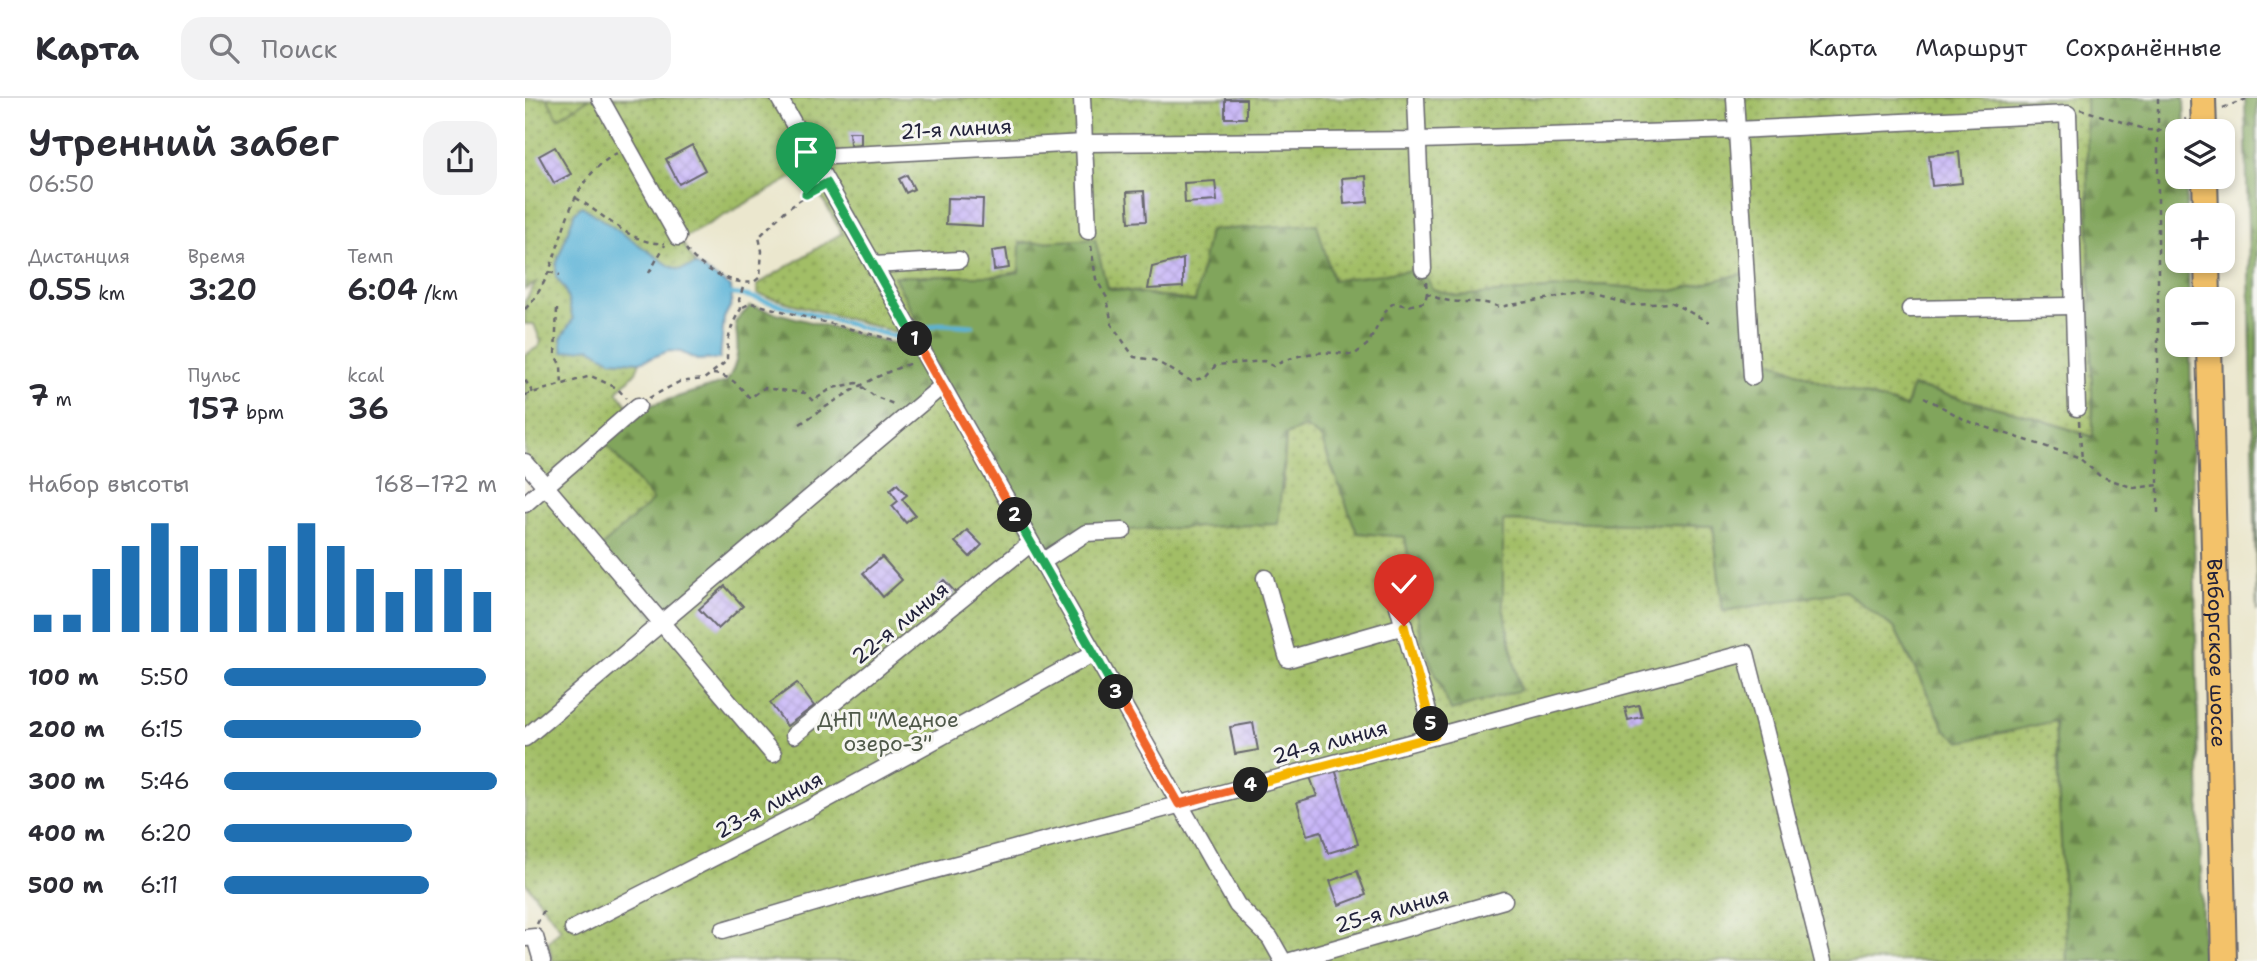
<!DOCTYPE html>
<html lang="ru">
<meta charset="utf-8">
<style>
body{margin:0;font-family:"Shantell Sans",sans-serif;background:#f2f2f3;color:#2b2b33;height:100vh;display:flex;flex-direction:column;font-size:26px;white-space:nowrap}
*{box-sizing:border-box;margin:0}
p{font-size:23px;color:#7c7c81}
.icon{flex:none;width:38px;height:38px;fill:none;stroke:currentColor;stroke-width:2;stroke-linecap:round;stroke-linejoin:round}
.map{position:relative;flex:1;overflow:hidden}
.panel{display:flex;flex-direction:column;background:#fff;width:525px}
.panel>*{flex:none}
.controls{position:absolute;left:1640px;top:21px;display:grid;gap:14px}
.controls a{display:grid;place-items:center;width:70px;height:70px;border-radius:14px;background:#fff;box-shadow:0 4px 10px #0003;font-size:35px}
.pin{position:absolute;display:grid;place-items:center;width:60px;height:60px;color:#fff;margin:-72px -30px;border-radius:50% 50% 50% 0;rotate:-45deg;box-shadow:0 0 7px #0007}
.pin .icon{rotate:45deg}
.km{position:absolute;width:35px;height:35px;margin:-18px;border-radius:50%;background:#222;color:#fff;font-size:19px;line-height:35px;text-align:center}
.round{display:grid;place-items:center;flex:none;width:74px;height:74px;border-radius:21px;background:#f2f2f3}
.overview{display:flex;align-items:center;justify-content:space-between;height:119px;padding:0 28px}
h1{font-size:38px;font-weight:600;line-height:52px}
.figures{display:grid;grid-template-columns:repeat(3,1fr);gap:10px;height:119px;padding:7px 28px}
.figures div{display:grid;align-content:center}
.figures b{font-size:30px;font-weight:600}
.figures small{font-size:19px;font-weight:400}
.figures p{font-size:19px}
.chart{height:196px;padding:14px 28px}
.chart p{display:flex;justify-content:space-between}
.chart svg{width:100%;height:126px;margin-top:7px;stroke:#1f6fb2;stroke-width:6}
ul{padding:0 28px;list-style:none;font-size:23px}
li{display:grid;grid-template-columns:112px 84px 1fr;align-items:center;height:52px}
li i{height:18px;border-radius:9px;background:#1f6fb2}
header{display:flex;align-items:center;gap:42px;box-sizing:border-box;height:98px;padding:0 35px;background:#fff;border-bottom:2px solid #e1e1e2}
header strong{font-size:33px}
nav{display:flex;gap:38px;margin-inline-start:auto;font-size:24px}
.search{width:490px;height:63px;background:#f2f2f3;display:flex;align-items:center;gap:18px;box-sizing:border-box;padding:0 24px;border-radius:21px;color:#7c7c81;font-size:26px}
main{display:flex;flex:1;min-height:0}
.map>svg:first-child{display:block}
.grass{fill:url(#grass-dots);stroke:#627050;stroke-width:2}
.forest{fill:url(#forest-firs);stroke:#52644b;stroke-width:2}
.park{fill:url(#park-crowns);stroke:#627050;stroke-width:2}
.water{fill:#5ab3d7;stroke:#3e6a89;stroke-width:2}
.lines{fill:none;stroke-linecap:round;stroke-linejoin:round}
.stream{stroke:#5ab3d7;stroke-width:4.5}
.building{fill:url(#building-cross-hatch)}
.street-casing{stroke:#68676e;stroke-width:19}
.primary-casing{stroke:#68676e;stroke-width:28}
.path{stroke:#68676e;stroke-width:2.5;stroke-dasharray:5 5;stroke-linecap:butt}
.street{stroke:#fff;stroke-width:16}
.primary{stroke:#f3c26a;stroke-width:24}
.split-1-casing{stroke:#fff;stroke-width:14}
.split-2-casing{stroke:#fff;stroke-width:14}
.split-3-casing{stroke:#fff;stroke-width:14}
.split-4-casing{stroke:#fff;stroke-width:14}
.split-5-casing{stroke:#fff;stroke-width:14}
.split-6-casing{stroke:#fff;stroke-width:14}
.split-1{stroke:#22a559;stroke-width:9}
.split-2{stroke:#f0652b;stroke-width:9}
.split-3{stroke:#22a559;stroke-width:9}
.split-4{stroke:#f0652b;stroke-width:9}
.split-5{stroke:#f5b400;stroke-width:9}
.split-6{stroke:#f5b400;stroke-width:9}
.labels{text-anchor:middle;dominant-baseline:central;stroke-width:6;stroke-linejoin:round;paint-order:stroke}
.street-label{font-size:21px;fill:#22223b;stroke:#f6f6f2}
.park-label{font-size:21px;fill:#4f594a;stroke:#f6f6f2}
</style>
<header>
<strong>Карта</strong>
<div class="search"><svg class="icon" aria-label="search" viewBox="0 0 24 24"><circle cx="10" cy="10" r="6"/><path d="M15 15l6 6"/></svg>Поиск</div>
<nav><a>Карта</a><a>Маршрут</a><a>Сохранённые</a></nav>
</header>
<main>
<section class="panel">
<div class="overview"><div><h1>Утренний забег</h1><p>06:50</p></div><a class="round"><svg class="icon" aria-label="share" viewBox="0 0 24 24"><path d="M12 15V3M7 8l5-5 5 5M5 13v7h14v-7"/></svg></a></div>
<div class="figures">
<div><p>Дистанция</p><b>0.55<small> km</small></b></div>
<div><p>Время</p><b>3:20</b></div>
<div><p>Темп</p><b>6:04<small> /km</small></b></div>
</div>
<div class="figures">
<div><b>7<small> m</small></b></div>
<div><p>Пульс</p><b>157<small> bpm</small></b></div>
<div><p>kcal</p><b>36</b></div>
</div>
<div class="chart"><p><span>Набор высоты</span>168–172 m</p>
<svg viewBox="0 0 160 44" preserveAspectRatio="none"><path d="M5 44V38M15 44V38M25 44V22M35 44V14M45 44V6M55 44V14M65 44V22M75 44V22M85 44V14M95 44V6M105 44V14M115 44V22M125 44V30M135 44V22M145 44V22M155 44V30"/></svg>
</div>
<ul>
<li><b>100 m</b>5:50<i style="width:96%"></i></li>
<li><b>200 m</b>6:15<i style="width:72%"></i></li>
<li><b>300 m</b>5:46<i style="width:100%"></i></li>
<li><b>400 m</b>6:20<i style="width:69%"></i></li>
<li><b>500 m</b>6:11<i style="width:75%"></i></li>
</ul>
</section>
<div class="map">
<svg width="1732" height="863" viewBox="0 0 1732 863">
<defs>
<pattern id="grass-dots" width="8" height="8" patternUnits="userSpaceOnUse" patternTransform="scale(1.75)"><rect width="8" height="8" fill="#a2be66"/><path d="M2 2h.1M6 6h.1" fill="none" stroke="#849a55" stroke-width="1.8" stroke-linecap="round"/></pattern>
<pattern id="forest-firs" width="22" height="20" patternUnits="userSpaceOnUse" patternTransform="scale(1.75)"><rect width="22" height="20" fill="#81a55b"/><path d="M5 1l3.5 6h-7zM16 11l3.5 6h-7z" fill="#69864c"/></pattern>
<pattern id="park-crowns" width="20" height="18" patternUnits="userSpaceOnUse" patternTransform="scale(1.75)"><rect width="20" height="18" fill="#a2be66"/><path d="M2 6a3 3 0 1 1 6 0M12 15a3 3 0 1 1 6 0" fill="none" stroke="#849a55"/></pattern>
<pattern id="building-cross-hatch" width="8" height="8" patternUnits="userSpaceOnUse" patternTransform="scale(1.75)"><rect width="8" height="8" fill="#c8b6f8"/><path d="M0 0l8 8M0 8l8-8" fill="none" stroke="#ac9cd6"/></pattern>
</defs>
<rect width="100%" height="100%" fill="#f6f6f2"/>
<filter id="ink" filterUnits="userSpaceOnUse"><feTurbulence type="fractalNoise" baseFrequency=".0143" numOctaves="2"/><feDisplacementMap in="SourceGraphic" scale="14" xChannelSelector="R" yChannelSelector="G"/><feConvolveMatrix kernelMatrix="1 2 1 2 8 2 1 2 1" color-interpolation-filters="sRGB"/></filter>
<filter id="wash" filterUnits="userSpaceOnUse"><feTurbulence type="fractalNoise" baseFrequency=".00686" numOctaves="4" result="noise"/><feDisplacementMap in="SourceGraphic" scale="28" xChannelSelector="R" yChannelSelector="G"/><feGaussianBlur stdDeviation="1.57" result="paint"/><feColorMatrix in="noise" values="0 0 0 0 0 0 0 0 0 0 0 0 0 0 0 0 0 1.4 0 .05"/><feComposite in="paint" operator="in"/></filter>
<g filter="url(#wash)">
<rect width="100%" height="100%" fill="#ebe7ce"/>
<!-- grass -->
<polygon class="grass" points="0,0 22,0 33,20 65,0 1561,0 1569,339 1505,318 1387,288 1381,309 1295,284 1226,254 1220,176 1147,193 1075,187 932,198 907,191 898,171 671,204 494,174 470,178 369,178 393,225 374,235 232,196 232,187 317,135 281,72 162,138 154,139 171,167 154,172 145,168 58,109 50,114 31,167 31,179 40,191 48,221 36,241 65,250 86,262 115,264 111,274 92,294 107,313 76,340 129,402 417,288 561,435 758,391 761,337 780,329 796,340 810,379 880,438 897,544 995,592 978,509 978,423 1188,428 1198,513 1320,492 1370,531 1421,633 1530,623 1542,863 28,863 23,844 36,831 0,784 0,406 20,388 0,364 0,303 3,302 0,296 0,257 13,249 16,244 9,226 0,226 0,203 11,185 0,191"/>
<!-- forest -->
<g class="forest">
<path d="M 1561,0 L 1659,0 L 1660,33 L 1652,33 L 1652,79 L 1661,79 L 1662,117 L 1652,117 L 1652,163 L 1663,163 L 1664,201 L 1652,201 L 1652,247 L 1665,247 L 1678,863 L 1542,863 L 1530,623 L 1436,644 L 1421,633 L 1370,531 L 1320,493 L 1198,513 L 1188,428 L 978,423 L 978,509 L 995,592 L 926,613 L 897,544 L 880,439 L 832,435 L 796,340 L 780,329 L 761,337 L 753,426 L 581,433 L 516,462 L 417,288 L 134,525 L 73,452 L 128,402 L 76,340 L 107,313 L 201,284 C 215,264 214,248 210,224 L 225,208 L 378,248 L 399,236 L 369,178 L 470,178 L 494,174 L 495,145 L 570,141 L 582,190 L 670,204 L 684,132 L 792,126 L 808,182 L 898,171 L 907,191 L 932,198 L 1075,187 L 1147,193 L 1220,175 L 1226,254 L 1295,284 L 1381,309 L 1387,288 L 1505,318 L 1568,339 Z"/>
<polygon points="1720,0 1732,0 1732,514"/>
</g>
<!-- park -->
<polygon class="park" points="22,0 65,0 33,20"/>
<!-- water -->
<polygon class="water" points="57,108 145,168 154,172 171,167 206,189 207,205 199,220 195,261 172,262 156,254 144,253 115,264 86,262 65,250 38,254 36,241 48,221 40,191 31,179 31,167 50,114"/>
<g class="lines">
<!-- stream -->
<g class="stream">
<polyline points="201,195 222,198 374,240 382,237"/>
<polyline points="393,233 414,226 448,228"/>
</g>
</g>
<g id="blocks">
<!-- building -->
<g class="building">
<rect x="700" y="1" width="21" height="19"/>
<polygon points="324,34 336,34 336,46 325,47"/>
<polygon points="167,47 180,72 154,86 141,61"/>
<polygon points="30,49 46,76 29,85 14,58"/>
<polygon points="1434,54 1437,85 1407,88 1404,57"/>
<polygon points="382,77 389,91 381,95 374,81"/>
<polygon points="841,78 843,104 819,106 817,80"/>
<polygon points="690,83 692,103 660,105 659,85"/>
<polygon points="619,93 621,123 604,124 602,94"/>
<polygon points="422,100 458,101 457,128 421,126"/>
<polygon points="481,151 484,170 469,172 467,153"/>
<polygon points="658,161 658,189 623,191 627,169"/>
<polygon points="372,386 382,397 377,401 390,417 381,425 367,408 373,403 365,392"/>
<polygon points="442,432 457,447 445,459 430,444"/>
<polygon points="357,459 377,482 358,499 338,475"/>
<polygon points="419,482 431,495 423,503 411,490"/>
<polygon points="200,488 218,508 193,531 174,511"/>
<polygon points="272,585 289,608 262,628 245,605"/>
<polygon points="1114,607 1117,619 1103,622 1100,610"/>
<polygon points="728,625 733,652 710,656 705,629"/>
<polygon points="810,671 833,746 803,755 796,733 782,737 772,704 792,698 785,679"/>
<polygon points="832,773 841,797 814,807 805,783"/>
</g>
</g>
</g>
<g filter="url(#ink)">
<use href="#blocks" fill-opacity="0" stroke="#68676e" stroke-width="2"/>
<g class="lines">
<!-- street casing -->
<g class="street-casing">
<g id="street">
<polyline points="75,0 153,139"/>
<polyline points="254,0 712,807 745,840 758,863"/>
<polyline points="557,0 563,133"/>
<polyline points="891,0 898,171"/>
<polyline points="1210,0 1227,279"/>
<polyline points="287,59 559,45 894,42 1211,32 1543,16 1552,310"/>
<polyline points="349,167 434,162"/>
<polyline points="1385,211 1546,208"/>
<polyline points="0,364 248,656"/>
<polyline points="0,406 113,308"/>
<polyline points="517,464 561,435 598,433"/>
<polyline points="740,480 763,561 879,528"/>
<polyline points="871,501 910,638"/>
<polyline points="269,637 506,445"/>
<polyline points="0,640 417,288"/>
<polyline points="48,831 288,709 569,555"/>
<polyline points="198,832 320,796 1221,555 1298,863"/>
<polyline points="0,840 10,839 17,863"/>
<polyline points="766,863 979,802"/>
</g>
</g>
<!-- primary casing -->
<g class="primary-casing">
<g id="primary">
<polyline points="1678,0 1679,33"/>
<polyline points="1680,79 1681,117"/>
<polyline points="1682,163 1683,201"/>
<path id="s1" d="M 1684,247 L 1699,863"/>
</g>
</g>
<!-- path -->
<g class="path">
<polyline points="1633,0 1633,416"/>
<polyline points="1698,10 1724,0"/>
<polyline points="1555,11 1623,32 1634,33 1661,21"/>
<path d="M 51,100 C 76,114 109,149 140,145"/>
<path d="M 566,148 L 571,181 L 582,200 L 587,227 L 609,259 L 629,262 L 666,283 L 681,279 L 691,267 L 739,263 L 748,268 C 777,254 797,252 829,257 L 843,246 L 863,209 L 869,205 L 883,208 L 900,204 L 902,195"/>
<path d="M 161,151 C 173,169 207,188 229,184 L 235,179 L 237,153 L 234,139 L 260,113 L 291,91"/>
<polyline points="24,174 35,177"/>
<polyline points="124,175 140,147"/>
<path d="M 901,184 L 902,195 C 930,211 949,198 974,209 L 1062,194 L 1106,207 L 1147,205 L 1184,224"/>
<polyline points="218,209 226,205 376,244"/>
<path d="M 0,211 C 44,167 28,91 92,55"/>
<polyline points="32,211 30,257 36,268 37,288"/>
<path d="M 188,276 C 207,278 213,287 225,300 L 239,290 L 280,295 L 288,303 L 307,290 L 332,285 L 349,298 L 371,307"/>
<polyline points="0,282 8,295"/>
<polyline points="0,297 66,278 92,290 101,300"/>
<polyline points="1399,299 1442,323 1553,359 1575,378 1609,390 1634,387"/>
<path d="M 124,300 L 154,284 L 179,281 L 202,263 C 202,243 205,227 216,211 L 214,202 L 219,186"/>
<polyline points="1554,323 1557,362"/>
<path d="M 275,326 C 311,302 346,278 387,265"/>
<polyline points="12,826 20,810"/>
</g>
<!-- street -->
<use href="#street" class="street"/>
<!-- primary -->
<use href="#primary" class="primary"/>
</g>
</g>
<g class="lines" filter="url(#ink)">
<!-- split-1 casing -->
<g class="split-1-casing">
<polyline id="split-1" points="281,96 302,85 390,241"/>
</g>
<!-- split-2 casing -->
<g class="split-2-casing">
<polyline id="split-2" points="390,241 490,417"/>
</g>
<!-- split-3 casing -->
<g class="split-3-casing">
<polyline id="split-3" points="490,417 591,594"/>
</g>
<!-- split-4 casing -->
<g class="split-4-casing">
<polyline id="split-4" points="591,594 654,706 726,687"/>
</g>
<!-- split-5 casing -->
<g class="split-5-casing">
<polyline id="split-5" points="726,687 910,638 906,626"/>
</g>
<!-- split-6 casing -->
<g class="split-6-casing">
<polyline id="split-6" points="879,528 906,626"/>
</g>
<!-- split-1 -->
<use href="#split-1" class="split-1"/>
<!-- split-2 -->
<use href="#split-2" class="split-2"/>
<!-- split-3 -->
<use href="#split-3" class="split-3"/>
<!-- split-4 -->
<use href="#split-4" class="split-4"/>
<!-- split-5 -->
<use href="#split-5" class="split-5"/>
<!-- split-6 -->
<use href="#split-6" class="split-6"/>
</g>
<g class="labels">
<!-- street labels -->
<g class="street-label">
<text transform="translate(431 31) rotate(-3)">21-я линия</text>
<text transform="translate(375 525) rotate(-39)">22-я линия</text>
<text stroke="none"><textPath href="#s1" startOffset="308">Выборгское шоссе</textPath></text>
<text transform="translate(805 644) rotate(-15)">24-я линия</text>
<text transform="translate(244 707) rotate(-28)">23-я линия</text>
<text transform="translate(867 812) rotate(-16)">25-я линия</text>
</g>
<!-- park labels -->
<g class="park-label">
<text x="363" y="622">ДНП "Медное<tspan x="363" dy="24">озеро-3"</tspan></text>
</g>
</g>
</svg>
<div class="controls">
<a><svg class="icon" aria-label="layers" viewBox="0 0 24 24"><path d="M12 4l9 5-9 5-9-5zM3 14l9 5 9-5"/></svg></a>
<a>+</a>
<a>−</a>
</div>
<div class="pin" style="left:281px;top:96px;background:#1e9e55"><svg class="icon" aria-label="arrive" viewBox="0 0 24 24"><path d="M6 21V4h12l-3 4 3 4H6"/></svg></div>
<div class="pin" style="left:879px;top:528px;background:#d93025"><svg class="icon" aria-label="check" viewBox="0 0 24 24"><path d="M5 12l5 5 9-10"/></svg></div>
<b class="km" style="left:390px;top:241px">1</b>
<b class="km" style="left:490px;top:417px">2</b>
<b class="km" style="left:591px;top:594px">3</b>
<b class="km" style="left:726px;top:687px">4</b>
<b class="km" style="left:906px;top:626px">5</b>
</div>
</main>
